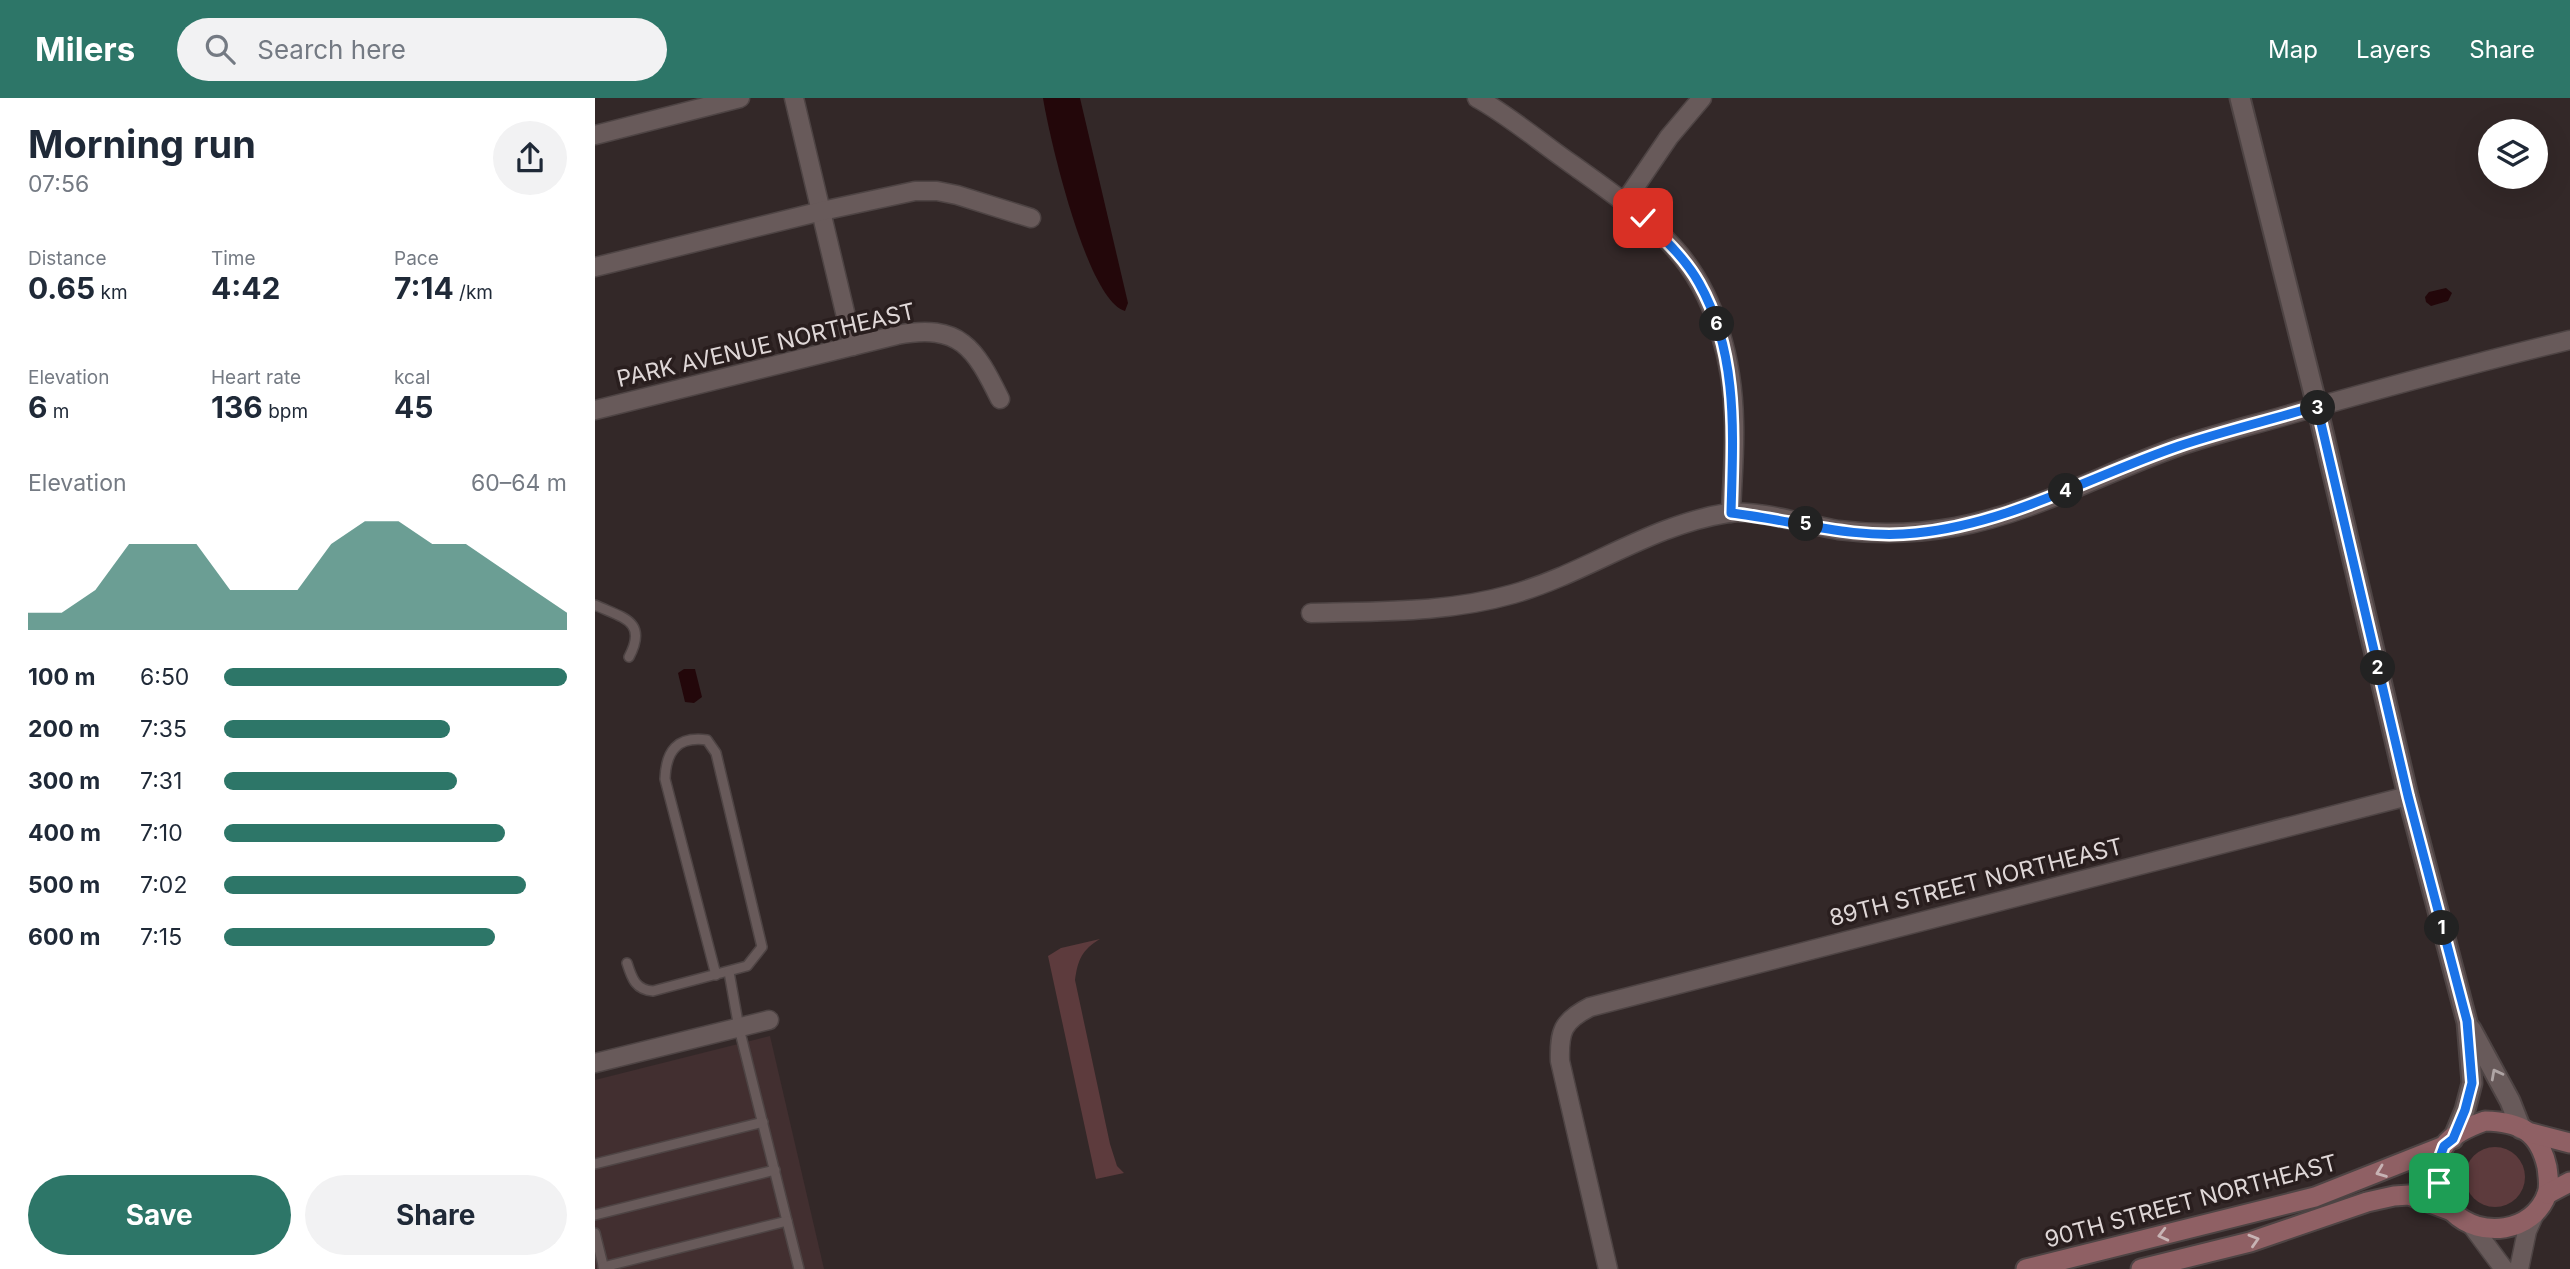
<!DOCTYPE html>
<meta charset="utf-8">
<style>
body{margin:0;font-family:Inter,sans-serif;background:#f2f2f3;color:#1f2937;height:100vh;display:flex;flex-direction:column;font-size:26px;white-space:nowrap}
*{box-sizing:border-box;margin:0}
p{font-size:23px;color:#747a83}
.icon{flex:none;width:38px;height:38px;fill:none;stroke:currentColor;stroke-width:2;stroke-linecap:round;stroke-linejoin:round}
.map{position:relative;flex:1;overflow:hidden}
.details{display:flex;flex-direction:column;background:#fff;width:595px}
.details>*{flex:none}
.fabs{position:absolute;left:1883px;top:21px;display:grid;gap:14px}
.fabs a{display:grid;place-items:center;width:70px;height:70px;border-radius:50%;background:#fff;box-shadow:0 7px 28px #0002;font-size:35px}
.pin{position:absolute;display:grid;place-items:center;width:60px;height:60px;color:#fff;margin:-30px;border-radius:14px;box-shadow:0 4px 10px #0006}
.km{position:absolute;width:35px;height:35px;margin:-18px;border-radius:50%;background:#222;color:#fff;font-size:19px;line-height:35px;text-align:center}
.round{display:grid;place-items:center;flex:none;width:74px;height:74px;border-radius:37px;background:#f2f2f3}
.summary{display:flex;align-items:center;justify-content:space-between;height:119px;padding:0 28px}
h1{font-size:38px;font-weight:700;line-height:52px}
.figures{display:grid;grid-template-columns:repeat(3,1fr);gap:10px;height:119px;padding:7px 28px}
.figures div{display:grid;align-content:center}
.figures b{font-size:30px;font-weight:700}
.figures small{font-size:19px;font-weight:400}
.figures p{font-size:19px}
.chart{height:196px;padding:14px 28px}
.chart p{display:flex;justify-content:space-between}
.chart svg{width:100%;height:126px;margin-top:7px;fill:#2d7668;opacity:.7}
.action{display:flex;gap:14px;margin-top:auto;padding:14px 28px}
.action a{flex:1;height:80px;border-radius:42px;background:#2d7668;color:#fff;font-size:28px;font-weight:700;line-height:80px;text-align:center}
.action a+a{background:#f2f2f3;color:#1f2937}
ul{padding:0 28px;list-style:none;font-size:23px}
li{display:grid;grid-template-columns:112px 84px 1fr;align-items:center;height:52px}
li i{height:18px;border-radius:9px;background:#2d7668}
header{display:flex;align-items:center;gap:42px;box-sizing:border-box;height:98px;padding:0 35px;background:#2d7668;color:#fff}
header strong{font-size:33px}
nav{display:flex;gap:38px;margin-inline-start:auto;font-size:24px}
.search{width:490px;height:63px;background:#f2f2f3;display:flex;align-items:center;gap:18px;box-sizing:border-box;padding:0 24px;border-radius:38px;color:#747a83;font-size:26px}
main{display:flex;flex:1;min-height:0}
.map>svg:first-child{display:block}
.built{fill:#422f30}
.green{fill:#5d3b3d}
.water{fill:#23070a}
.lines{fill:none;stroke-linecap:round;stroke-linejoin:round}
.service-casing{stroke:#4e4444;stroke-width:12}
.minor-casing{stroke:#4e4444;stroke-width:21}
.tertiary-casing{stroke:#4e4444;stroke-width:23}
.secondary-casing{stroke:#4e4444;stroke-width:23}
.service{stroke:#685a5a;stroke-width:9}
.minor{stroke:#685a5a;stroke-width:18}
.tertiary{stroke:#685a5a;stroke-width:19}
.secondary{stroke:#8f6064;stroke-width:19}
.oneway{stroke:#afa5a5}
.oneway2{stroke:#c7b3b4}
.route-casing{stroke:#fff;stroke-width:14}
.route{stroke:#1a73e8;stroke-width:9}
.labels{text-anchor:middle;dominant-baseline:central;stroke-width:7;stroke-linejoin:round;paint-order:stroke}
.street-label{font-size:23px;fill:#dfd7d7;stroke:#291e1e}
</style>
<header>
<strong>Milers</strong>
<div class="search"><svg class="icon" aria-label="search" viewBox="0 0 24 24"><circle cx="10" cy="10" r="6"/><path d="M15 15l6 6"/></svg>Search here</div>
<nav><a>Map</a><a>Layers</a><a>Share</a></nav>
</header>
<main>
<section class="details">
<div class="summary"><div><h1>Morning run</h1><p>07:56</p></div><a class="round"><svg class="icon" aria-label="share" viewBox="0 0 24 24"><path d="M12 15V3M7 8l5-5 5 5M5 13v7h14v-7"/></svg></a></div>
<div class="figures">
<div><p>Distance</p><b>0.65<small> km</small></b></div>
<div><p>Time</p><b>4:42</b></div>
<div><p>Pace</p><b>7:14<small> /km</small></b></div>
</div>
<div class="figures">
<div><p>Elevation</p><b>6<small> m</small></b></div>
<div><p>Heart rate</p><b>136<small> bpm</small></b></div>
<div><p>kcal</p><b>45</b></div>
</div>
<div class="chart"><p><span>Elevation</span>60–64 m</p>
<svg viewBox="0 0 160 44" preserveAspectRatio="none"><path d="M0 44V38L10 38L20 30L30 14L40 14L50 14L60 30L70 30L80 30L90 14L100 6L110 6L120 14L130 14L140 22L150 30L160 38V44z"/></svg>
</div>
<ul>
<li><b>100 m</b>6:50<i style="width:100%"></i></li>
<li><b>200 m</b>7:35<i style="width:66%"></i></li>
<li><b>300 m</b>7:31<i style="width:68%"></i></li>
<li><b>400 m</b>7:10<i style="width:82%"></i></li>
<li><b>500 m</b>7:02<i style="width:88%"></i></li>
<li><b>600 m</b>7:15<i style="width:79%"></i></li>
</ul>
<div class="action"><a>Save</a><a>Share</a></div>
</section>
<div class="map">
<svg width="1975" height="1171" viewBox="0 0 1975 1171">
<rect width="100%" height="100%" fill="#332828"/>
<!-- built -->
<polygon class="built" points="175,938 229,1171 0,1171 0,982"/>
<!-- green -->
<g class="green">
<path d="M 505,841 C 487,852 483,861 480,882 L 515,1046 L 522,1068 L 529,1075 L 501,1081 L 453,858 L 466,850 Z"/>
<circle cx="1900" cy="1079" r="30"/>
</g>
<!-- water -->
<g class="water">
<path d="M 448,0 L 485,0 L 533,205 L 530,213 C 492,203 454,38 448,0 Z"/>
<polygon points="1851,190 1857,195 1853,203 1836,208 1831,204 1830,199 1834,194"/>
<polygon points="89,571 100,571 107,599 99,605 90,604 83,575"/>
</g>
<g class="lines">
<!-- service casing -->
<g class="service-casing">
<g id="service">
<path d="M 0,507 C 28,520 53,523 34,559"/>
<path d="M 32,865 C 37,881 41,892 58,893 L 152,868 L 167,849 L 121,655 L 112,642 C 82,638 71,653 70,681 L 121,877"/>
<polyline points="134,874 144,930 192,1123"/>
<polyline points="0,1066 168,1024"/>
<polyline points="0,1117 180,1072"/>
<polyline points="0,1135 9,1171"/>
<polyline points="8,1169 192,1123 204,1171"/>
</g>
</g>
<!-- minor casing -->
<g class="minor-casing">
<g id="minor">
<polyline points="199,0 258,248"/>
<path d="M 882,0 C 915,18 946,45 978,67 C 1013,92 1051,118 1080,151 C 1121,197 1138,264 1139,324 C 1140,354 1137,385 1136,415"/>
<polyline points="0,37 145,0"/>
<polyline points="1029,105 1074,39 1107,0"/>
<polyline points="0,169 227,113 320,93 342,93 362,97 436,120"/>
<path d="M 0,312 L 302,237 C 365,225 380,250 405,301"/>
<path d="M 716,515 C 784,513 852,515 918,496 C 992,475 1055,427 1133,415 C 1161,411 1213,427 1243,432 C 1283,437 1320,436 1360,429 C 1438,415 1508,375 1582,349 C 1617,337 1654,328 1689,318 C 1784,291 1879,265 1975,242"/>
<polyline points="0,965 174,922"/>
<polyline points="1877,1128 1909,1171"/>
<path d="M 1013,1171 L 965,963 C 964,934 967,923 995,909 L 1813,698"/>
<polyline points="1924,1171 1932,1133 1941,1113"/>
</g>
</g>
<!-- tertiary casing -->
<g class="tertiary-casing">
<g id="tertiary">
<polyline points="1645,0 1722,308 1813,698 1872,924 1877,985 1870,1012 1858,1041"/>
<polyline points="1876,931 1915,1003 1926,1031"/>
</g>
</g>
<!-- secondary casing -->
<g class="secondary-casing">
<g id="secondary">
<path d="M 1890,1023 C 1925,1024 1944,1033 1952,1069 C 1953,1078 1955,1088 1952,1096 C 1938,1135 1885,1141 1858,1114 C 1844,1100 1837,1066 1849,1048 C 1858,1035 1876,1028 1890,1023 Z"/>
<polyline points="1936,1035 1975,1045"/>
<polyline points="1952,1096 1975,1084"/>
<polyline points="1431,1171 1720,1099 1849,1048"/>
<polyline points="1546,1171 1655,1144 1772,1104 1799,1098 1814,1097 1857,1113"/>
</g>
</g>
<!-- service -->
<use href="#service" class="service"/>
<!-- minor -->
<use href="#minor" class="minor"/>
<!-- tertiary -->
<use href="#tertiary" class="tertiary"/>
<!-- secondary -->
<use href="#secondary" class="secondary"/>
</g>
<!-- one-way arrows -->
<defs><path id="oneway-chevron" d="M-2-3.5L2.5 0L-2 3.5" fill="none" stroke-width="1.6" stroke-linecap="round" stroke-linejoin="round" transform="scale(1.75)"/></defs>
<use class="oneway" href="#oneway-chevron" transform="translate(1901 976) rotate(-118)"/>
<g class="oneway2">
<use href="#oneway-chevron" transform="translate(1786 1074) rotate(159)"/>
<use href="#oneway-chevron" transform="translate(1568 1137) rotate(166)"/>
<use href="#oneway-chevron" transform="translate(1659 1142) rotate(-17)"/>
</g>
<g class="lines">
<!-- route casing -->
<g class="route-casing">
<path id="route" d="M 1048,120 C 1068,140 1090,160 1104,185 C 1144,256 1138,337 1136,415 C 1197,422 1260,442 1321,435 C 1414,426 1496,378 1584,348 C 1629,333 1676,322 1722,308 L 1813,698 L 1872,923 L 1877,985 L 1870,1012 L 1858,1041 L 1849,1048 L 1845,1059 L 1844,1085"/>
</g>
<!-- route -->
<use href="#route" class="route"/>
</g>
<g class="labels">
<!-- street labels -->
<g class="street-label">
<text transform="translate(171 247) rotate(-13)">PARK AVENUE NORTHEAST</text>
<text transform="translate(1381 784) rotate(-14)">89TH STREET NORTHEAST</text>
<text transform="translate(1596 1103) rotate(-15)">90TH STREET NORTHEAST</text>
</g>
</g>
</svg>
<div class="fabs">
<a><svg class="icon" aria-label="layers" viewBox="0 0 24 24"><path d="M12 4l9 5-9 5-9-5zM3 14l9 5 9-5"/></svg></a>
</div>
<div class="pin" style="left:1844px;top:1085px;background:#1e9e55"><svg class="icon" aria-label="arrive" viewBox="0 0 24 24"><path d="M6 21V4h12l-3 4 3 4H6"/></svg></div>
<div class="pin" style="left:1048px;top:120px;background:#d93025"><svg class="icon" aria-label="check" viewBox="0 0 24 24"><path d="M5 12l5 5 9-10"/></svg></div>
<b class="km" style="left:1847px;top:830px">1</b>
<b class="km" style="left:1783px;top:570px">2</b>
<b class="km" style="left:1723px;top:310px">3</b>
<b class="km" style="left:1471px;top:393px">4</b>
<b class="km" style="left:1211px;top:426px">5</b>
<b class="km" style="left:1122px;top:226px">6</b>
</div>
</main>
